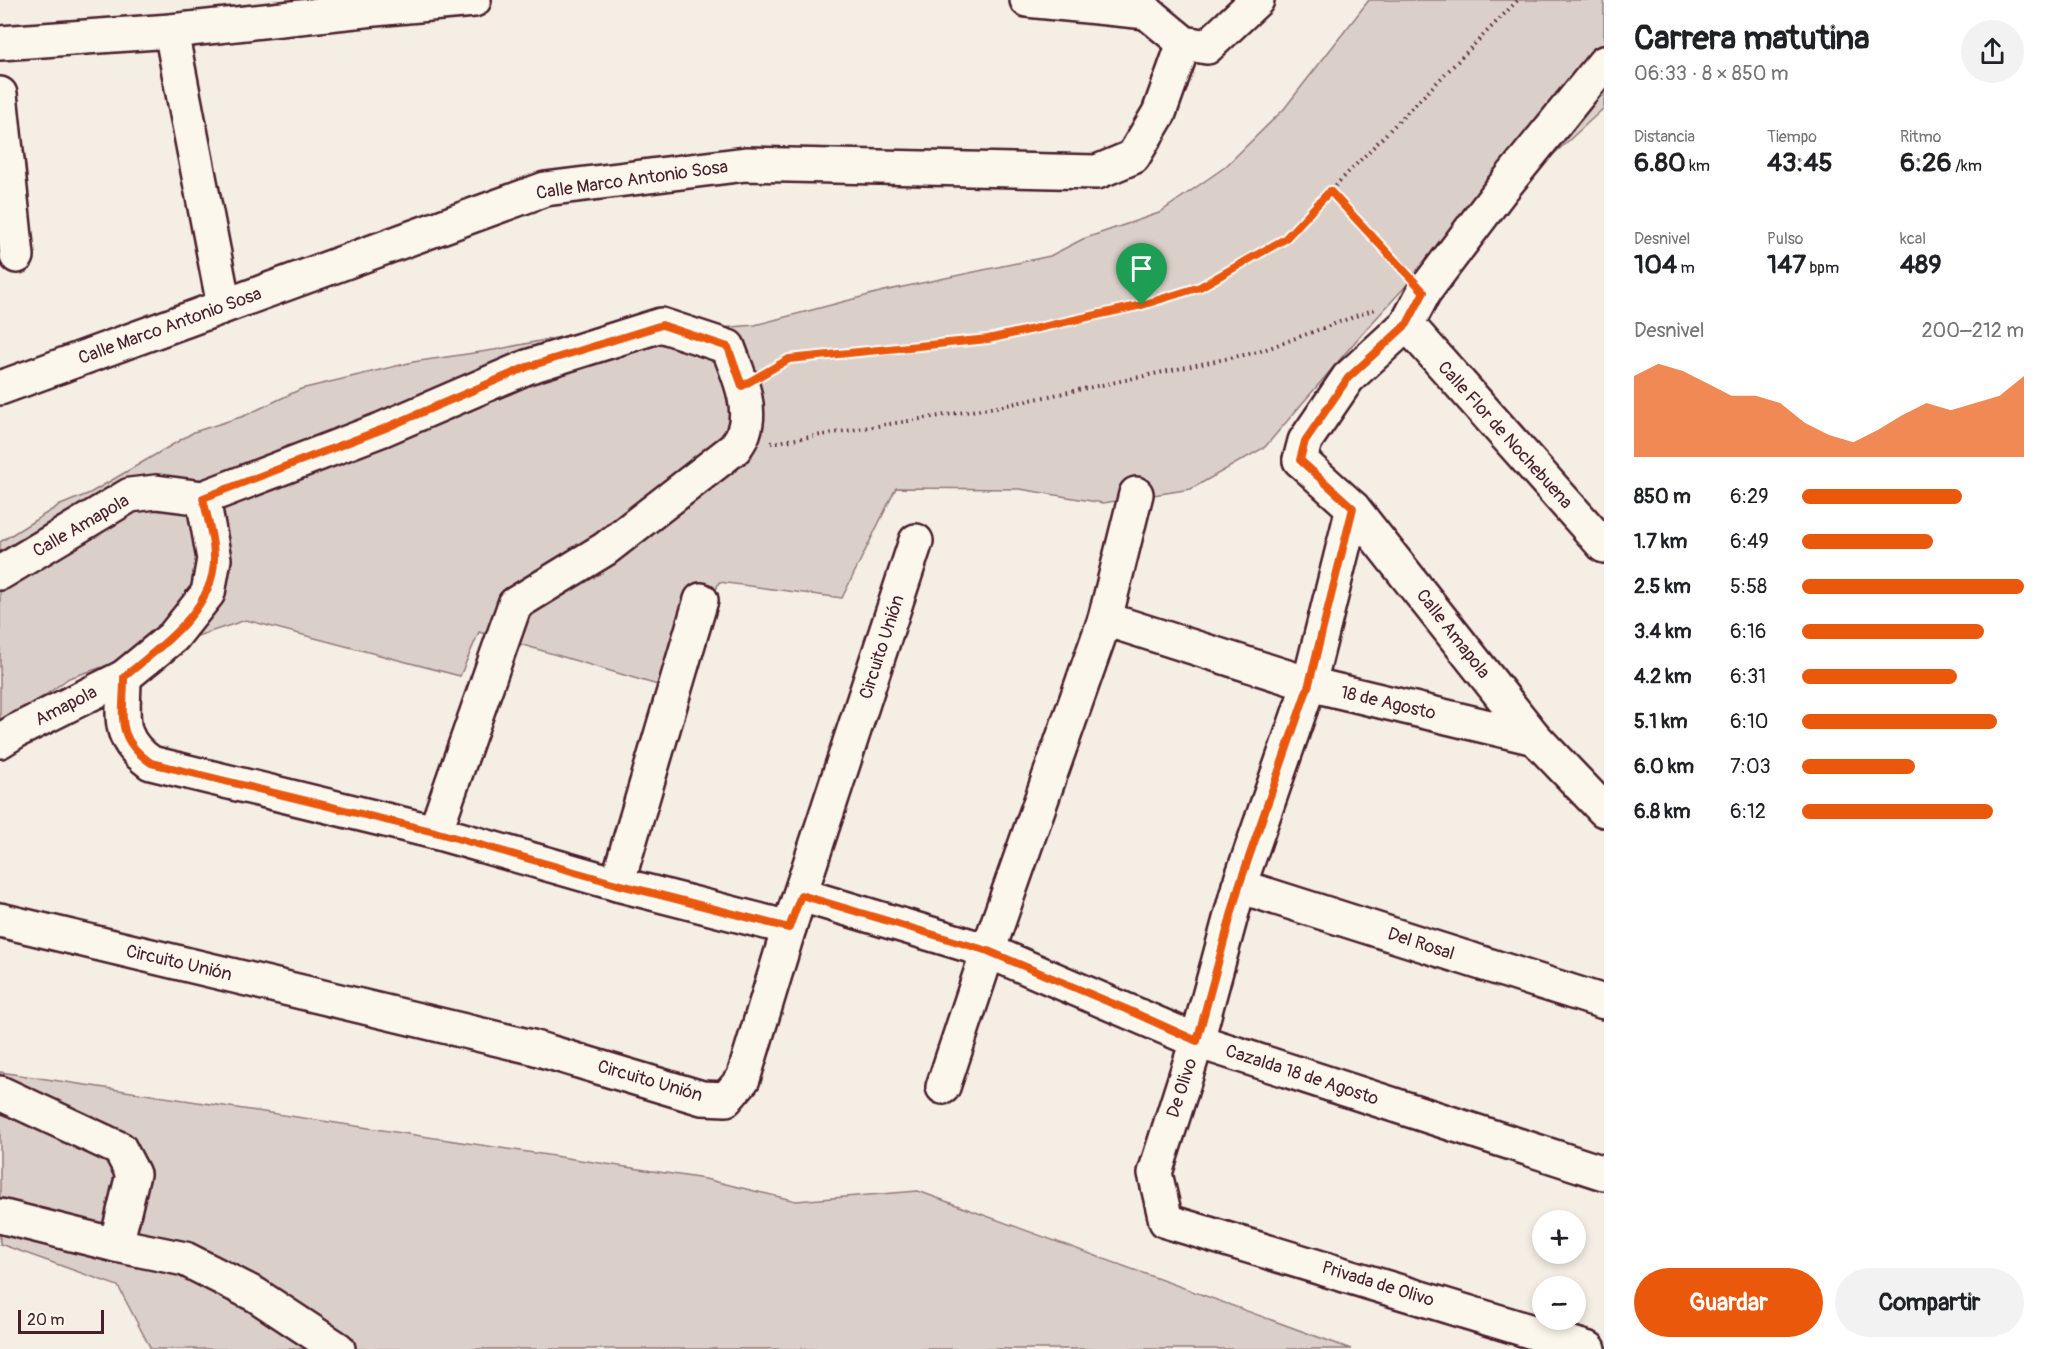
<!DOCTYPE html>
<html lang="es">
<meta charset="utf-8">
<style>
body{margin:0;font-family:Pangolin,sans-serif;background:#f2f2f2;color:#202124;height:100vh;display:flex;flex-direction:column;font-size:22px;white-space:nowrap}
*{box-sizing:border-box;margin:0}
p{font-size:20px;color:#757577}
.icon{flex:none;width:33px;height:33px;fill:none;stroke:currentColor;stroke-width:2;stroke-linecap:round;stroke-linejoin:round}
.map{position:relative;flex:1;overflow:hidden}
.panel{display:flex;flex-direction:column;background:#fff;width:450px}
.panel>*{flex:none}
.controls{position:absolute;left:1532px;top:1210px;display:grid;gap:12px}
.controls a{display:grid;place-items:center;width:54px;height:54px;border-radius:50%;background:#fff;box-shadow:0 3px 9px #0003;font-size:30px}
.scale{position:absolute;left:18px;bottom:15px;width:86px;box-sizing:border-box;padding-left:6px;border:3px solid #4a1f2b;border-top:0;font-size:16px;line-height:21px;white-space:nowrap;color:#4a1f2b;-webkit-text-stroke:4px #fbf7ec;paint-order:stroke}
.pin{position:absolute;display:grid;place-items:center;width:51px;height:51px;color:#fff;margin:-62px -26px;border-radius:50% 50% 50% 0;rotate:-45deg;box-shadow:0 0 6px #0007}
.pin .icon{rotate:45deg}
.round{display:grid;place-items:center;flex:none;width:63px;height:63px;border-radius:32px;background:#f2f2f2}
.headline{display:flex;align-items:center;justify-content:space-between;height:102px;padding:0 30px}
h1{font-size:33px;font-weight:800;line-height:45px}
.metrics{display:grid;grid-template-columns:repeat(3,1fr);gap:9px;height:102px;padding:6px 30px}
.metrics div{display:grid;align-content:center}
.metrics b{font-size:26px;font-weight:800}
.metrics small{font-size:16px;font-weight:400}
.metrics p{font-size:16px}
.chart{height:168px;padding:12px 30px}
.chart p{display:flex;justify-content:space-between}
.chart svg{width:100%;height:108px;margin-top:6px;fill:#ea580c;opacity:.7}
.cta{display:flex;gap:12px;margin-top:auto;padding:12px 30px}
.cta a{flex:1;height:69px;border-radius:36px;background:#ea580c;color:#fff;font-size:24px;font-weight:800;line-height:69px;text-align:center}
.cta a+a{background:#f2f2f2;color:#202124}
ul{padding:0 30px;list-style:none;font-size:20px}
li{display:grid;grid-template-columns:96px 72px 1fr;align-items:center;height:45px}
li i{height:15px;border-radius:8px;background:#ea580c}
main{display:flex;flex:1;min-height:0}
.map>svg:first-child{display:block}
.green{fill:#dbd0c9;stroke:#92787a;stroke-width:1.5}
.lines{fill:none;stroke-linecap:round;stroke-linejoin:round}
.street-casing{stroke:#4a1f2b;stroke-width:38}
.secondary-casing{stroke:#4a1f2b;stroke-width:38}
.path{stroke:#4a1f2b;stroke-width:4;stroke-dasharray:1.5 4.5;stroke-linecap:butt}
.street{stroke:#fbf7ec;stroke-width:33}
.secondary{stroke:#fbf7ec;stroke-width:33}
.route-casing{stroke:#fff;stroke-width:12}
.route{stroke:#ea580c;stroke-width:8}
.labels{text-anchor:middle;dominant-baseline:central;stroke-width:4.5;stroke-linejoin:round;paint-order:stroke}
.street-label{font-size:18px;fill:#4a1f2b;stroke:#fbf7ec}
</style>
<main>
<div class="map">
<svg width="1604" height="1349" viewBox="0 0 1604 1349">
<rect width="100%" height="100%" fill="#f4eee4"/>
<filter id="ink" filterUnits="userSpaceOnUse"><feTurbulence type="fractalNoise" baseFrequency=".0167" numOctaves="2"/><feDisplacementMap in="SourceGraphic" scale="12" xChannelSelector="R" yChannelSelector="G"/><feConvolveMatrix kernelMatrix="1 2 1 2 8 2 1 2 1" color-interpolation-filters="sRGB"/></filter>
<g filter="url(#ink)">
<!-- green -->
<g class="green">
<polygon points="1369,0 1604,0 1604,108 1541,166 1436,253 1360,336 1265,447 1191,489 1103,503 1020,489 896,488 842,598 719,582 678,691 479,632 460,676 246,620 69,678 0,728 0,542 58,506 90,493 194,432 244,416 301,389 413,362 494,350 586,332 686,331 755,325 884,291 1050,256 1083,239 1159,213 1225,167 1284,109"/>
<polygon points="0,1072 705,1179 796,1201 918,1191 1351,1349 151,1349 118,1286 0,1244"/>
</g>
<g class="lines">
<!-- street casing -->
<g class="street-casing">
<g id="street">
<polyline points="1027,0 1147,12"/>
<polyline points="1132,0 1184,43 1207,47 1257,0"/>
<polyline points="171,31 224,306"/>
<polyline points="0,43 171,31 374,9 474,0"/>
<polyline points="0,94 17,256"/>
<polyline points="1407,324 1604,546"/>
<polyline points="0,388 545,189 746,164 1097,172 1133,157 1159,113 1184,43"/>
<polyline points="1300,460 1305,441 1348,378 1407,324 1424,292 1501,190 1604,63"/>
<path d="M 203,498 L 383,429 L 527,367 L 661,325 L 728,347 C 737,372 753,404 744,431 C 743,437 738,443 735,448 L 605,549 L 515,604 L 435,832"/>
<polyline points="1353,508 1309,684 1239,886 1197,1041 1155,1173 1166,1221 1589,1349"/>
<polyline points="1105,619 1309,684 1535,738"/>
<path d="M 124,677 C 124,717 115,737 151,763 L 435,832 L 617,884 L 789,928"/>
<polyline points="617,884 701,600"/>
<polyline points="1239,886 1604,1002"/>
<polyline points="801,895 988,951 1197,1041 1604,1173"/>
<polyline points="0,920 532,1047 702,1098 726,1099 743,1079 789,928 916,541"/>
<polyline points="943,1087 988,951 1105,619 1136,494"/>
<polyline points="0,1093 120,1149 133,1174 116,1245"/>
<polyline points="0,1216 116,1245 185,1259 256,1295 338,1349"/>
</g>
</g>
<!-- secondary casing -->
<g class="secondary-casing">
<g id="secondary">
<polyline points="1300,460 1353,508 1535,738 1604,810"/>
<polyline points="0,573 130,495 156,492 203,498 214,559 208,593 173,637 124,677 16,731 0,741"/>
</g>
</g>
<!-- path -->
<g class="path">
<polyline points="1330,191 1403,270"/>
<polyline points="769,370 789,359 988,339 1142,305 1200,287 1285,239 1330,191 1518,0"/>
<polyline points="771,443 1002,406 1258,352 1375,309"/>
</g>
<!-- street -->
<use href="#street" class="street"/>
<!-- secondary -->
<use href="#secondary" class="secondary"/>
</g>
</g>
<g class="lines" filter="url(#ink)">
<!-- route casing -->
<g class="route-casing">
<path id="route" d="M 1330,191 L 1424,292 L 1407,324 L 1348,378 L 1305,441 L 1300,460 L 1353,508 L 1309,684 L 1239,886 L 1197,1041 L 1128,1010 L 988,951 L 801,895 L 789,928 L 617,884 L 435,832 L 151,763 C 114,737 124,717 124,677 C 160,647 215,609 214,558 C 214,538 207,517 203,498 L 383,429 L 527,367 L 662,325 L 728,347 L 742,386 L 789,359 L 988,339 L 1142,305 L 1200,287 L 1285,239 Z"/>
</g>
<!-- route -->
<use href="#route" class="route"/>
</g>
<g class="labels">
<!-- street labels -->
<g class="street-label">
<text transform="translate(632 180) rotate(-8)">Calle Marco Antonio Sosa</text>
<text transform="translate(170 326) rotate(-20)">Calle Marco Antonio Sosa</text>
<text transform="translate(1505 435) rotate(48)">Calle Flor de Nochebuena</text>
<text transform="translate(81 526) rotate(-30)">Calle Amapola</text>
<text transform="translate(1453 634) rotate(52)">Calle Amapola</text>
<text transform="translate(882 647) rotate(-72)">Circuito Unión</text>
<text transform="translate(1388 703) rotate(13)">18 de Agosto</text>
<text transform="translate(66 706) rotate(-27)">Amapola</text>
<text transform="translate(1421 944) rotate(18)">Del Rosal</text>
<text transform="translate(179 963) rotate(13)">Circuito Unión</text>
<text transform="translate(1302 1075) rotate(18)">Cazalda 18 de Agosto</text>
<text transform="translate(650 1081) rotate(16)">Circuito Unión</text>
<text transform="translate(1182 1088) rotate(-72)">De Olivo</text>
<text transform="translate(1378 1284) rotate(17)">Privada de Olivo</text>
</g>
</g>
</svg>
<div class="controls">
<a>+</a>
<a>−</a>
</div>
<div class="scale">20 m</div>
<div class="pin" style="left:1142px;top:305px;background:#1e9e55"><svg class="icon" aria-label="arrive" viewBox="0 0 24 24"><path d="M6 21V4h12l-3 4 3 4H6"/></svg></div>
</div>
<section class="panel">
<div class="headline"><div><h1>Carrera matutina</h1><p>06:33 · 8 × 850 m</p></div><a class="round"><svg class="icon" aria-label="share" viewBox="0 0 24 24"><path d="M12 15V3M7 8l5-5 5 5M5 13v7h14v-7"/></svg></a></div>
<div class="metrics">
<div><p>Distancia</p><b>6.80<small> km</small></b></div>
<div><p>Tiempo</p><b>43:45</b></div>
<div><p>Ritmo</p><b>6:26<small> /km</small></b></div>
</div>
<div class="metrics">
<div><p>Desnivel</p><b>104<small> m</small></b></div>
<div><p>Pulso</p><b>147<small> bpm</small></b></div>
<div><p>kcal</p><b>489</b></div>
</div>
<div class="chart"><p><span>Desnivel</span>200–212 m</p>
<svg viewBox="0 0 160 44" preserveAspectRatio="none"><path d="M0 44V11L10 6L20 9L30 14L40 19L50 19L60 22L70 30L80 35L90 38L100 33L110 27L120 22L130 25L140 22L150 19L160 11V44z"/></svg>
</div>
<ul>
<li><b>850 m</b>6:29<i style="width:72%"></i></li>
<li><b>1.7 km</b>6:49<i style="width:59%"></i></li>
<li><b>2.5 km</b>5:58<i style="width:100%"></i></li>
<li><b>3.4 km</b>6:16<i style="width:82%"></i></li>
<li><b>4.2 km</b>6:31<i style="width:70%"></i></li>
<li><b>5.1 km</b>6:10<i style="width:88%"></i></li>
<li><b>6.0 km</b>7:03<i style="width:51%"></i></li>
<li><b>6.8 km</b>6:12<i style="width:86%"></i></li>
</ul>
<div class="cta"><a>Guardar</a><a>Compartir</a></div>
</section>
</main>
